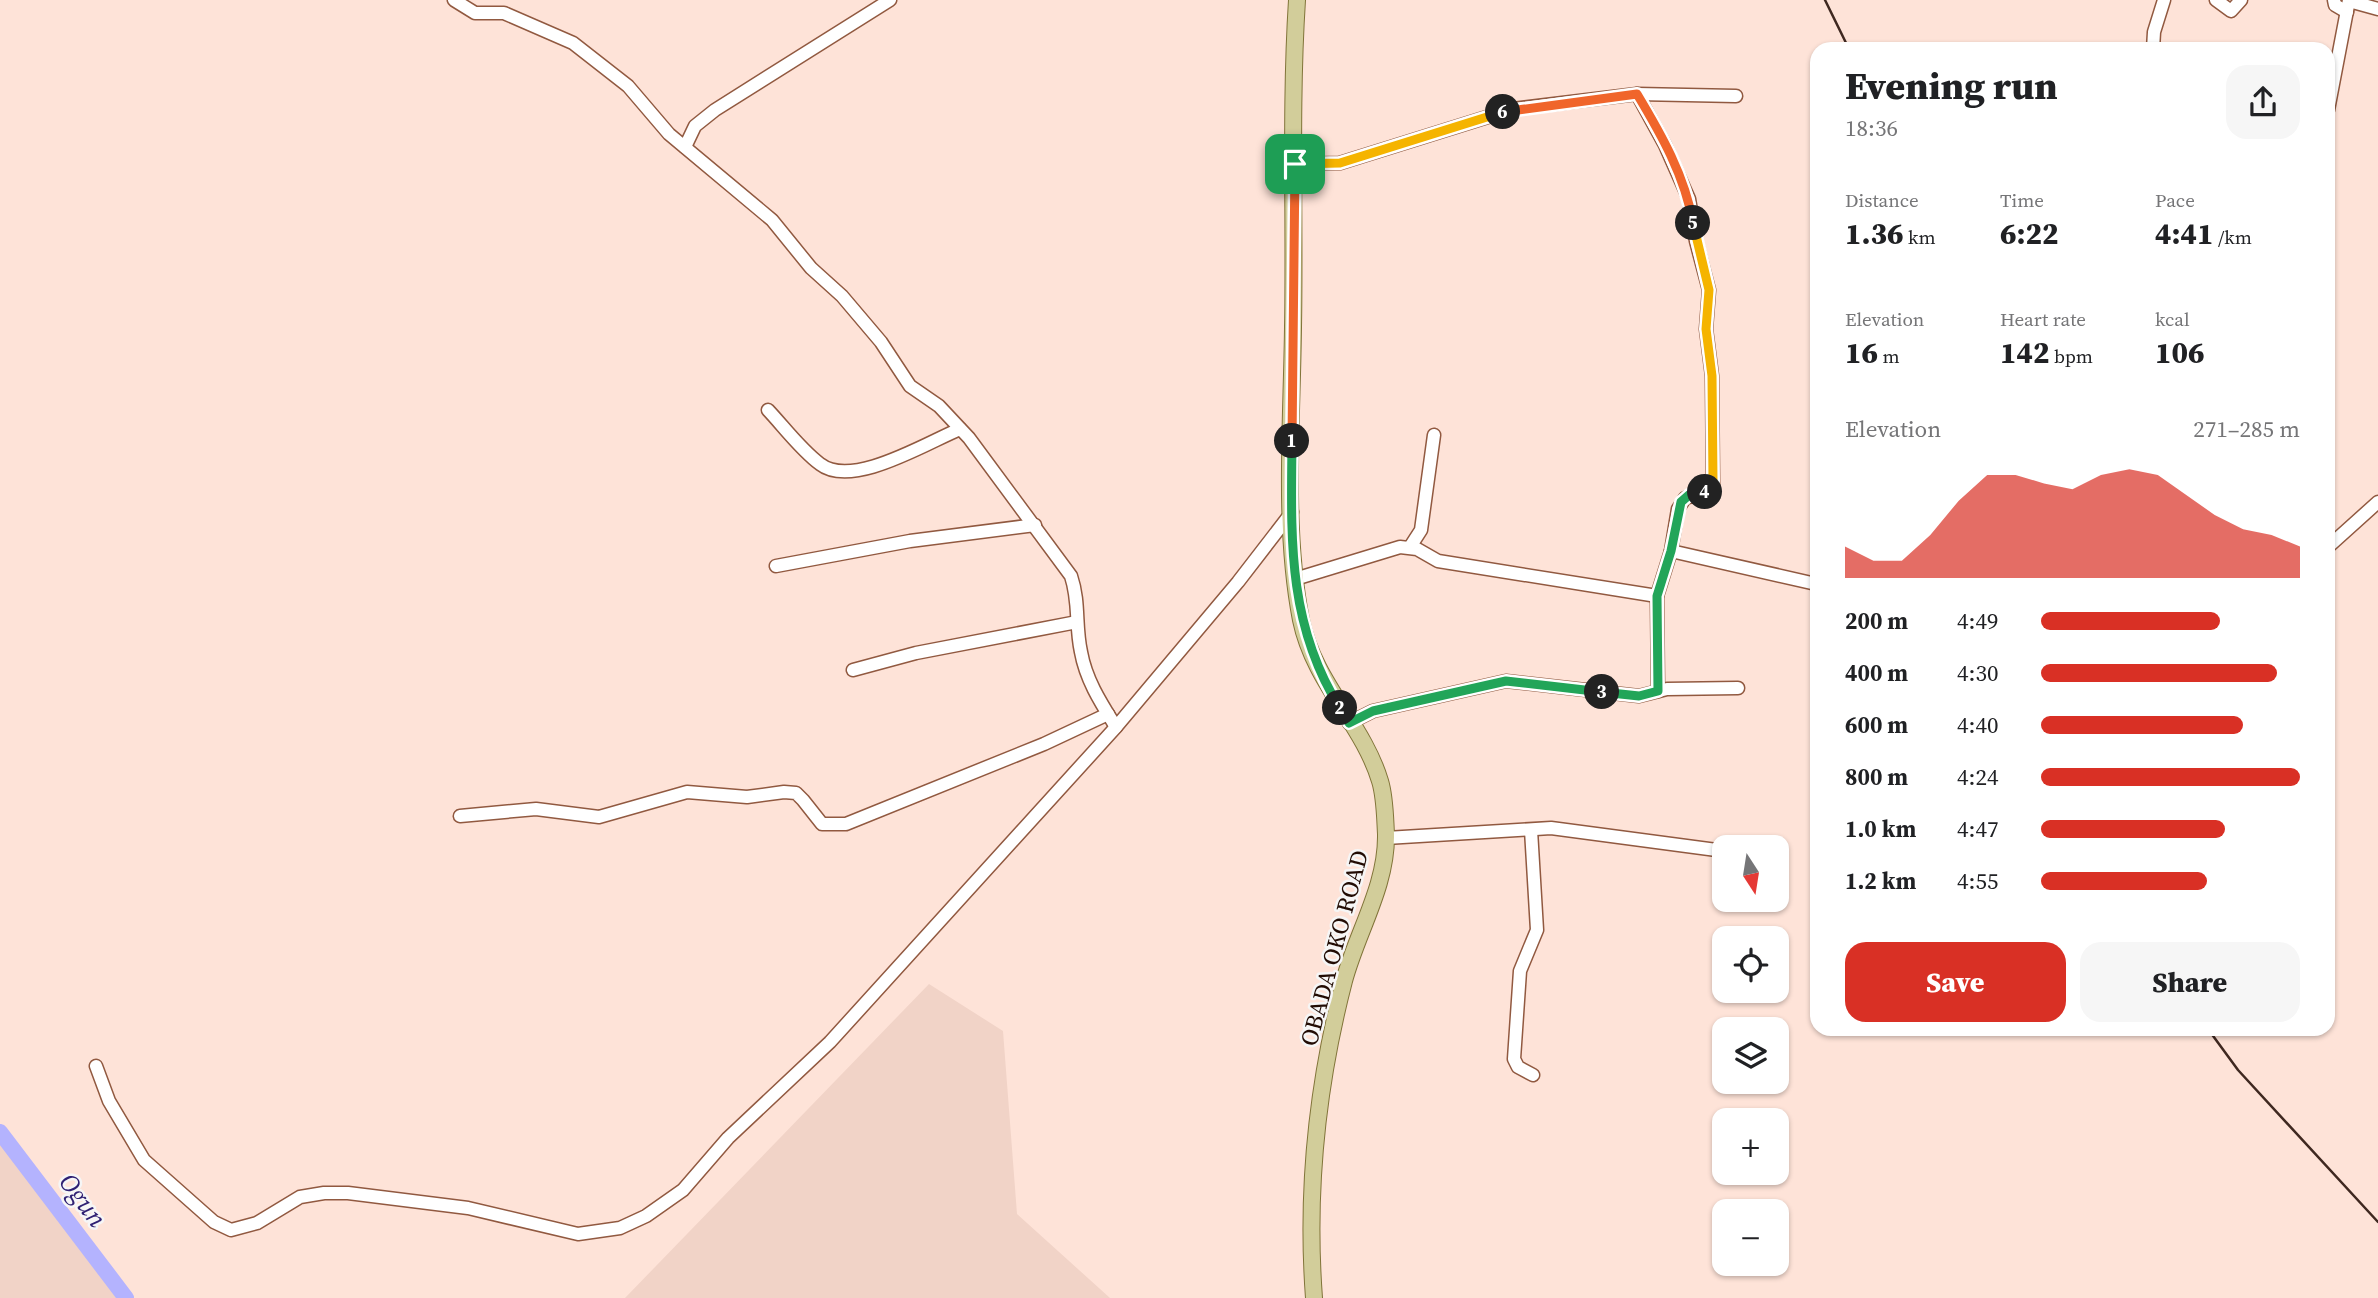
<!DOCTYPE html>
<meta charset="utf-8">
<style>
body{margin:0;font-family:"Source Serif 4",serif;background:#f6f6f6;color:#202124;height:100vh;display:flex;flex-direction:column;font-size:26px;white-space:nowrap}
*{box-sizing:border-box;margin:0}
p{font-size:23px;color:#757577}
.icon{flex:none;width:38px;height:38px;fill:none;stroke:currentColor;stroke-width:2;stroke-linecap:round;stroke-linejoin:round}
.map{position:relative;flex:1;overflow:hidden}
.drawer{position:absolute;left:1810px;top:42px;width:525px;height:994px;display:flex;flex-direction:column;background:#fff;border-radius:21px;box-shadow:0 2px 5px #0004}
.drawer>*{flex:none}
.needle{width:46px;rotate:168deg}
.tools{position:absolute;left:1712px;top:835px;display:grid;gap:14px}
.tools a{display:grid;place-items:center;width:77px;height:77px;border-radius:14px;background:#fff;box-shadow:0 2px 5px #0004;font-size:35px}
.pin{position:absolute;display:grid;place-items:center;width:60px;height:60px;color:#fff;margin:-30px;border-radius:14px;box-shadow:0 4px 10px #0006}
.km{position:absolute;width:35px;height:35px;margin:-18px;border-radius:50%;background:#222;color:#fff;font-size:19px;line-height:35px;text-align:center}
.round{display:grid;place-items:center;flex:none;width:74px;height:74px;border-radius:21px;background:#f6f6f6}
.headline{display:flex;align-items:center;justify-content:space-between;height:119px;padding:0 35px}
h1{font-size:38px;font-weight:800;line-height:52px}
.metrics{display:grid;grid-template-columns:repeat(3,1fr);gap:10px;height:119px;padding:7px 35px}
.metrics div{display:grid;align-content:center}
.metrics b{font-size:30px;font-weight:800}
.metrics small{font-size:19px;font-weight:400}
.metrics p{font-size:19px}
.chart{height:196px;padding:14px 35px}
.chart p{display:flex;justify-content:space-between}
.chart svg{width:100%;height:126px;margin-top:7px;fill:#d93025;opacity:.7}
.action{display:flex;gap:14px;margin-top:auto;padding:14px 35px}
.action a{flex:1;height:80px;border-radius:21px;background:#d93025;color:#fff;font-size:28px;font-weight:800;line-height:80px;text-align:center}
.action a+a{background:#f6f6f6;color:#202124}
ul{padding:0 35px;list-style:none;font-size:23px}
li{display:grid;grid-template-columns:112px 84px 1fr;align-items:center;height:52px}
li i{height:18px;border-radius:9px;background:#d93025}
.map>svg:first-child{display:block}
.built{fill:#f1d3c7}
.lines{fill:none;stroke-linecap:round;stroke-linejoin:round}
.river{stroke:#b4b3fe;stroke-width:16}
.minor-casing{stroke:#915940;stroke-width:15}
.major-casing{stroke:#817439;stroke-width:18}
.minor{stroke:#fff;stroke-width:12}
.major{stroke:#d2cd9a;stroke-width:16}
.rail{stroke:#3f2820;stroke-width:2.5}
.split-1-casing{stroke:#fff;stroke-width:14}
.split-2-casing{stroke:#fff;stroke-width:14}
.split-3-casing{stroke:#fff;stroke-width:14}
.split-4-casing{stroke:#fff;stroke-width:14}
.split-5-casing{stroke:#fff;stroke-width:14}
.split-6-casing{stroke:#fff;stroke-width:14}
.split-7-casing{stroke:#fff;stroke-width:14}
.split-1{stroke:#f0652b;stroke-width:9}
.split-2{stroke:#22a559;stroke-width:9}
.split-3{stroke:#22a559;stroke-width:9}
.split-4{stroke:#22a559;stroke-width:9}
.split-5{stroke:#f5b400;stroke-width:9}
.split-6{stroke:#f0652b;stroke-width:9}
.split-7{stroke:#f5b400;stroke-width:9}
.labels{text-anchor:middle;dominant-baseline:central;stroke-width:5;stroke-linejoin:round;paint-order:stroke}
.street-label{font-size:24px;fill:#220c04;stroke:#f6f6f6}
.water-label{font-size:26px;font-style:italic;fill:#2f2073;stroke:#f6f6f6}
</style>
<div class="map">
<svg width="2378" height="1298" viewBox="0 0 2378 1298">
<rect width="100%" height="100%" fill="#fee3d8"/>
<!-- built -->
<g class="built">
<polygon points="929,984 1003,1031 1017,1214 1110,1298 625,1298"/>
<polygon points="0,1132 126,1298 0,1298"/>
</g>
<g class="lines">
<!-- river -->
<polyline class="river" points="0,1132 126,1298"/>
<!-- minor casing -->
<g class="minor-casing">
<g id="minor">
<path d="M 454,0 L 475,13 L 504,13 L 573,43 L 628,86 L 669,134 L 772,220 L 811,268 L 842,296 L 881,342 L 910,386 L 939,406 L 969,438 L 1071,576 C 1080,603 1075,625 1081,652 C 1086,680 1101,703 1116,727"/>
<polyline points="2216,0 2231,11 2241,0"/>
<polyline points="2334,0 2335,5 2347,12"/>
<polyline points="2349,1 2378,9"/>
<polyline points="2153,49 2154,32 2164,0"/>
<polyline points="1637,94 1665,145 1689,199 1696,241 1709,290 1706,329 1712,376 1713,486 1708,492 1685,498 1678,509 1671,551 1657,596 1658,691"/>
<polyline points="2328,110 2349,0"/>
<polyline points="685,147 695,126 715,110 890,0"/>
<polyline points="1295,164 1340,163 1513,109 1637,94 1736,96"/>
<path d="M 768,410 C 784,427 801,450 820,464 C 852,489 926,443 960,429"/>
<polyline points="1410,547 1421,530 1434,435"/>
<polyline points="2328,547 2378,502"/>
<polyline points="1671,551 1816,584"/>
<polyline points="776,566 910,541 1035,525"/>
<polyline points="1295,579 1400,547 1417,549 1438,561 1657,596"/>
<polyline points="853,670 916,653 1077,622"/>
<polyline points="1349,723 1373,711 1506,681 1639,696 1667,689 1738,688"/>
<polyline points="460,816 536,809 599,817 687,792 747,797 784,792 796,793 803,800 822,824 846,824 1044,744 1108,714"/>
<polyline points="1531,830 1537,930 1520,971 1514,1059 1518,1067 1533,1075"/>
<polyline points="1386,838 1551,828 1724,851"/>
<polyline points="96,1066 109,1101 144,1160 214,1222 231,1230 257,1223 300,1197 324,1193 348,1193 468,1208 578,1234 620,1228 646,1216 683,1190 728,1138 830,1042 1116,727 1238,582 1292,512"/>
</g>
</g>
<!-- major casing -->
<g class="major-casing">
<path id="major" d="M 1297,0 C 1290,108 1295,218 1293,327 C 1292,421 1283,527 1301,620 C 1314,683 1363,724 1380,781 C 1385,797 1385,817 1386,834 C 1387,886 1357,932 1344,981 C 1317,1085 1306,1191 1314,1298"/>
</g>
<!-- minor -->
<use href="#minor" class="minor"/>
<!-- major -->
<use href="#major" class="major"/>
<!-- rail -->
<g class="rail">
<polyline points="1825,0 1849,49"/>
<polyline points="2208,1029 2238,1070 2378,1222"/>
</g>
</g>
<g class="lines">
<!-- split-1 casing -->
<g class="split-1-casing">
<polyline id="split-1" points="1292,441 1295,164"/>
</g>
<!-- split-2 casing -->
<g class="split-2-casing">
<path id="split-2" d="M 1292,441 C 1291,537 1287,624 1340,708"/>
</g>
<!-- split-3 casing -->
<g class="split-3-casing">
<polyline id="split-3" points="1340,708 1349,723 1373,711 1506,681 1602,692"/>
</g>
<!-- split-4 casing -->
<g class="split-4-casing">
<polyline id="split-4" points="1602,692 1639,696 1658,691 1657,596 1671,551 1681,502 1689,495 1705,492"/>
</g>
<!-- split-5 casing -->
<g class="split-5-casing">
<polyline id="split-5" points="1693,223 1709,290 1706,329 1712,376 1713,481 1711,489 1705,492"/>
</g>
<!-- split-6 casing -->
<g class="split-6-casing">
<path id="split-6" d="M 1503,112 L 1637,94 C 1661,134 1685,176 1693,223"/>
</g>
<!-- split-7 casing -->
<g class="split-7-casing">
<polyline id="split-7" points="1295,164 1340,163 1503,112"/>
</g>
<!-- split-1 -->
<use href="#split-1" class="split-1"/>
<!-- split-2 -->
<use href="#split-2" class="split-2"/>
<!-- split-3 -->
<use href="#split-3" class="split-3"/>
<!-- split-4 -->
<use href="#split-4" class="split-4"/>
<!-- split-5 -->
<use href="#split-5" class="split-5"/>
<!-- split-6 -->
<use href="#split-6" class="split-6"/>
<!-- split-7 -->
<use href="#split-7" class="split-7"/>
</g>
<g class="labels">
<!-- street labels -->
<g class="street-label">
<text transform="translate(1334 948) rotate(-75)">OBADA OKO ROAD</text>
</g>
<!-- water labels -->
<g class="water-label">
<text transform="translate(83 1200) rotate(53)">Ogun</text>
</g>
</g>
</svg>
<div class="tools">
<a><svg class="needle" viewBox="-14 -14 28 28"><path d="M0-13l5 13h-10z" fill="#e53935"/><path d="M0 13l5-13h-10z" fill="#757577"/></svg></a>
<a><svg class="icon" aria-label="locate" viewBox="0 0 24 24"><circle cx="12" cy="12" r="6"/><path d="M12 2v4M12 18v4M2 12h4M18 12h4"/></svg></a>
<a><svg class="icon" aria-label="layers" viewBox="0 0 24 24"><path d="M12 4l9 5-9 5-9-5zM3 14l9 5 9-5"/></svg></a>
<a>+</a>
<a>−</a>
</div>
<div class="pin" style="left:1295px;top:164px;background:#1e9e55"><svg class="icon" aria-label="arrive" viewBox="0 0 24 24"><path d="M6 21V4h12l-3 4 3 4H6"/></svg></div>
<b class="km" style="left:1292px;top:441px">1</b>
<b class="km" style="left:1340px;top:708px">2</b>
<b class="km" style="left:1602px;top:692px">3</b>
<b class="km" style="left:1705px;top:492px">4</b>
<b class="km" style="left:1693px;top:223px">5</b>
<b class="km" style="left:1503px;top:112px">6</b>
<section class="drawer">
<div class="headline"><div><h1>Evening run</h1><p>18:36</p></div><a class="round"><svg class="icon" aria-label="share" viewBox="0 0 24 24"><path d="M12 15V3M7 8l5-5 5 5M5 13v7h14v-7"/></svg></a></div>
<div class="metrics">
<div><p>Distance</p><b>1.36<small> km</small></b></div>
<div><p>Time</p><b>6:22</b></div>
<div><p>Pace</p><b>4:41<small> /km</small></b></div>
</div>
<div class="metrics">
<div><p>Elevation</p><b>16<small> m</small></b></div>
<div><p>Heart rate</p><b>142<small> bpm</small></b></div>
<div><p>kcal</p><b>106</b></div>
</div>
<div class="chart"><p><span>Elevation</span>271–285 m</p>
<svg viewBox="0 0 160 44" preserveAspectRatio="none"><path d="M0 44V33L10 38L20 38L30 29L40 17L50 8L60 8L70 11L80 13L90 8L100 6L110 8L120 15L130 22L140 27L150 29L160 33V44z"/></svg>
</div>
<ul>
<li><b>200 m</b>4:49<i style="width:69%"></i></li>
<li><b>400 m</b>4:30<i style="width:91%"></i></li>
<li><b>600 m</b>4:40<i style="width:78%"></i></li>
<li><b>800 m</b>4:24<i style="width:100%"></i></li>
<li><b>1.0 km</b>4:47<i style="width:71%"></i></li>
<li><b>1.2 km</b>4:55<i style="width:64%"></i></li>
</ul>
<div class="action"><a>Save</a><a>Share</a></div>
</section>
</div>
